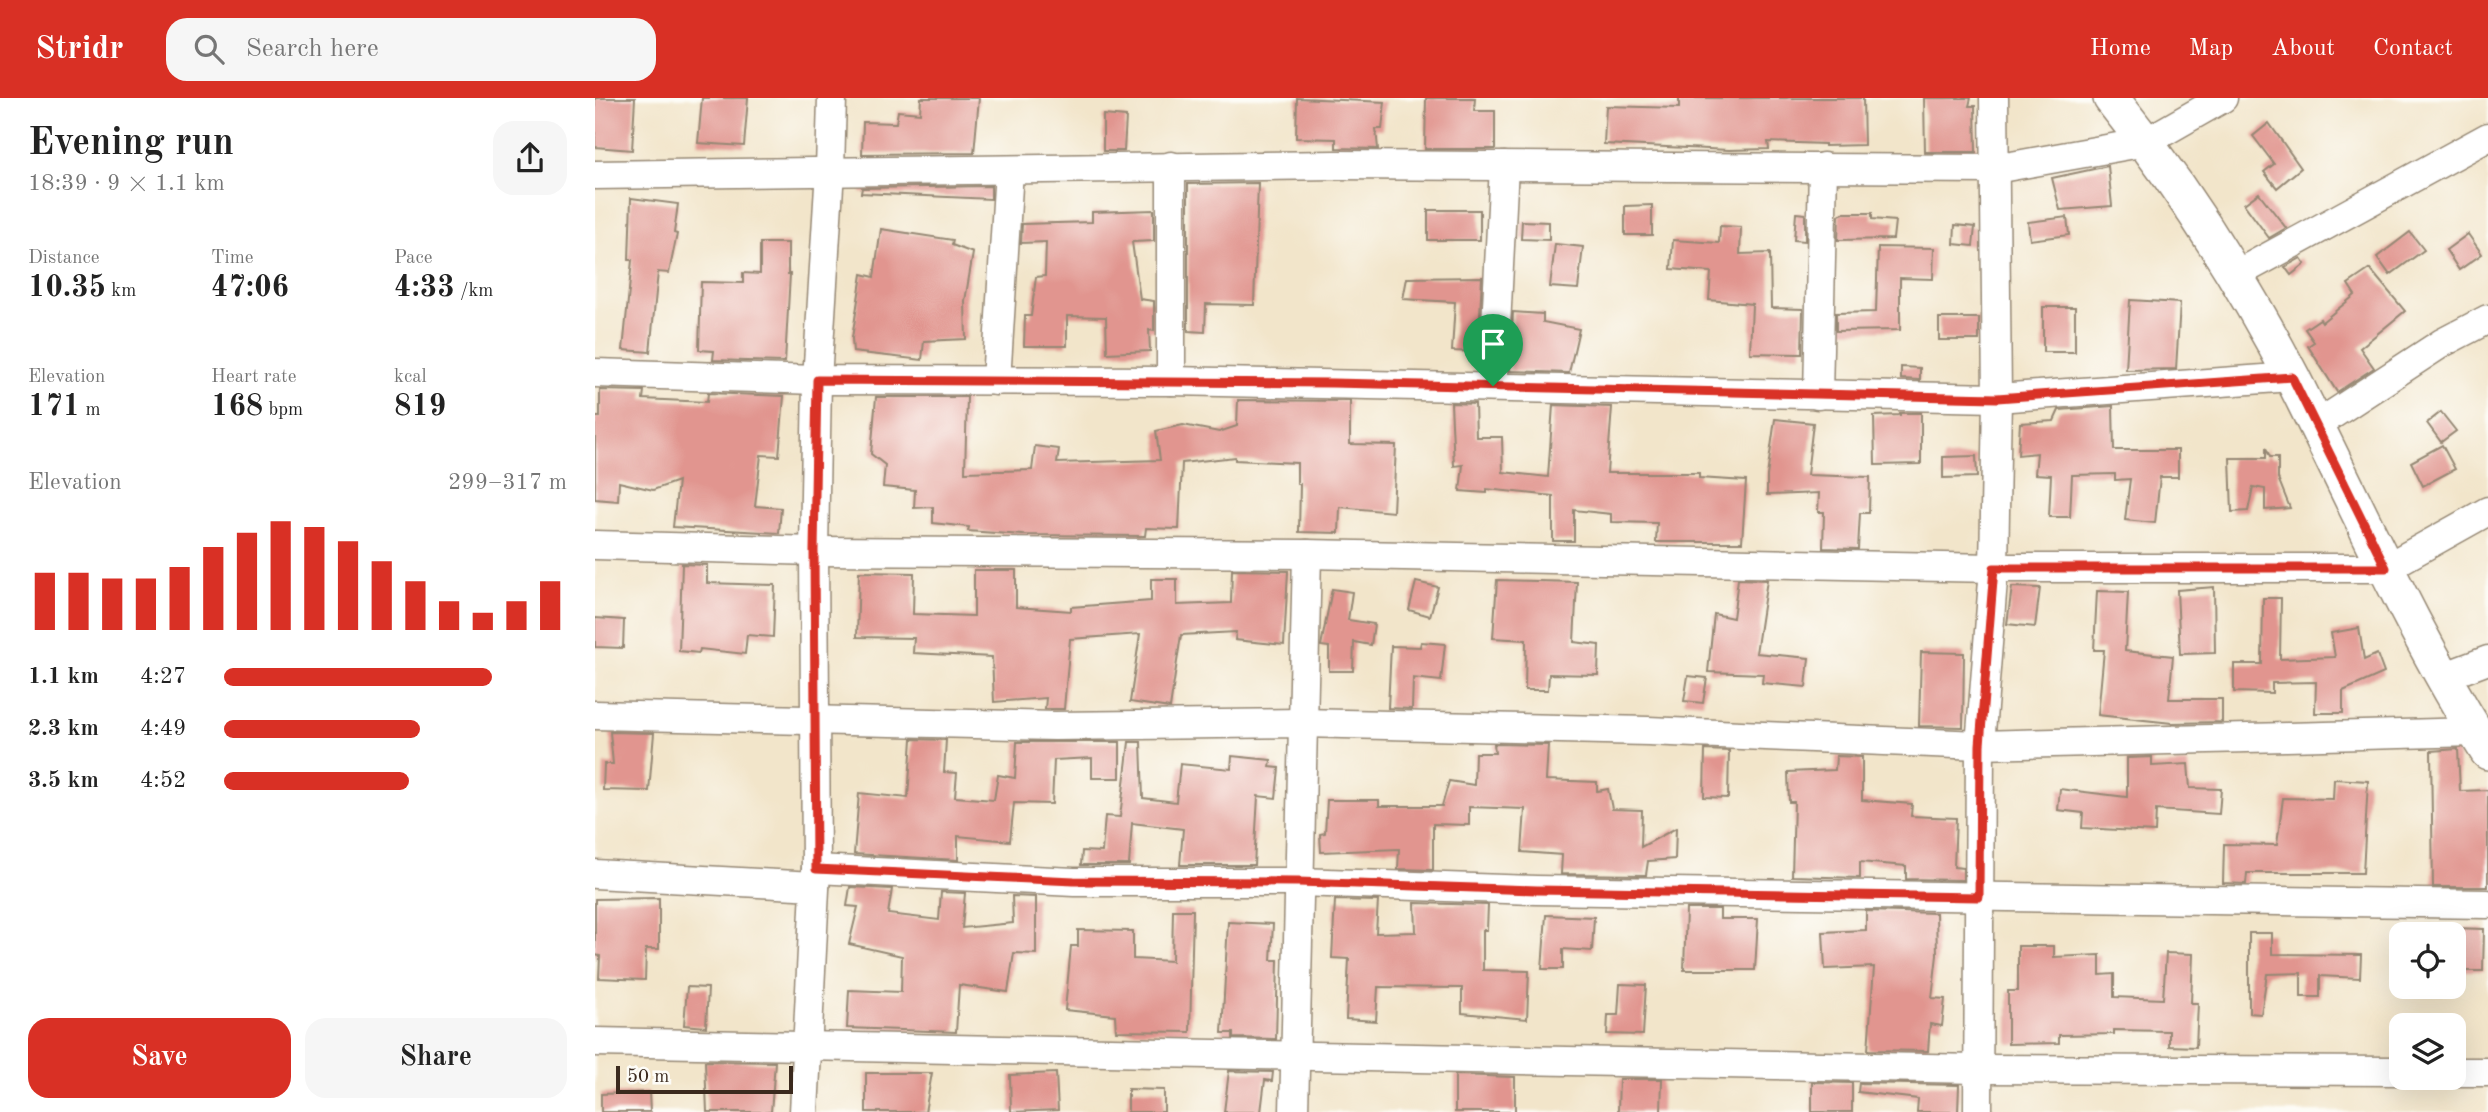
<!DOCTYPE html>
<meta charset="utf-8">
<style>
body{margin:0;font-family:"Old Standard TT",serif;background:#f6f6f6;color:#222;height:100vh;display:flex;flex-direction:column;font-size:26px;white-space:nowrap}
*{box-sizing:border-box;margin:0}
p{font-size:23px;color:#767676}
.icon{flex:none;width:38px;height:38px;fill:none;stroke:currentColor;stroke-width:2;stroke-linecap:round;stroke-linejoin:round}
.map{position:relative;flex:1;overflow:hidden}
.side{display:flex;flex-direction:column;background:#fff;width:595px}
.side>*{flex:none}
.buttons{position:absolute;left:1794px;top:824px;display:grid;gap:14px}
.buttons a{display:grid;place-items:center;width:77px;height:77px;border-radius:14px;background:#fff;box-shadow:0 7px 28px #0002;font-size:35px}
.scale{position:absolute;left:21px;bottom:18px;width:177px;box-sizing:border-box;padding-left:7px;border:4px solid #3b2a1e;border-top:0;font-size:19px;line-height:24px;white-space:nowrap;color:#3b2a1e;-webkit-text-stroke:5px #fdfcf7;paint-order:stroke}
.pin{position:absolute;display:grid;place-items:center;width:60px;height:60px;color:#fff;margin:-72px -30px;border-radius:50% 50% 50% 0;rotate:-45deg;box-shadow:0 0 7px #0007}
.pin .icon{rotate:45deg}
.round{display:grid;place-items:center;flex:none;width:74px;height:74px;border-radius:21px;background:#f6f6f6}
.overview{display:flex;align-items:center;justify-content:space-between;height:119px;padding:0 28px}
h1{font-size:38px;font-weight:700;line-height:52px}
.figures{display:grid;grid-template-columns:repeat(3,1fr);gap:10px;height:119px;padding:7px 28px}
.figures div{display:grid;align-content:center}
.figures b{font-size:30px;font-weight:700}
.figures small{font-size:19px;font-weight:400}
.figures p{font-size:19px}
.chart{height:196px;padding:14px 28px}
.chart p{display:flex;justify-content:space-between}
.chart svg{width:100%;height:126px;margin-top:7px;stroke:#d93025;stroke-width:6}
.action{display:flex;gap:14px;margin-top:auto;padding:14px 28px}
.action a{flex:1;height:80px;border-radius:21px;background:#d93025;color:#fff;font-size:28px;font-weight:700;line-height:80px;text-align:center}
.action a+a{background:#f6f6f6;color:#222}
ul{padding:0 28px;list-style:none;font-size:23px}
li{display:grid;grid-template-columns:112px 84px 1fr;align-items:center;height:52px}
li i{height:18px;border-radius:9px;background:#d93025}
header{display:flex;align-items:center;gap:42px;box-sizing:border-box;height:98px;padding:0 35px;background:#d93025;color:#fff}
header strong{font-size:33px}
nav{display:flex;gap:38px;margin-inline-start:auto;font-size:24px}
.search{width:490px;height:63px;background:#f6f6f6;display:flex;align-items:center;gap:18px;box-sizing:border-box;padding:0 24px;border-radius:21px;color:#767676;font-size:26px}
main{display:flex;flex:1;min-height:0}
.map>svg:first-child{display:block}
.building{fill:#e1958f}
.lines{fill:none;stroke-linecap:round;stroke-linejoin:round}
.minor-casing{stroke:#968874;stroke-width:31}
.tertiary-casing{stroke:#968874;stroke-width:38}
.minor{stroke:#fff;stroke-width:28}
.tertiary{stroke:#fff;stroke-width:35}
.route-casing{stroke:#fff;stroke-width:14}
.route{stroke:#d93025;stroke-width:9}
</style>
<header>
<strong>Stridr</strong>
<div class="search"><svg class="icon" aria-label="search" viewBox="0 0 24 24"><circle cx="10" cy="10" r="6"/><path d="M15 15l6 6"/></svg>Search here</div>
<nav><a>Home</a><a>Map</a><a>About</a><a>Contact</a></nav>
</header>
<main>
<section class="side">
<div class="overview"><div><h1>Evening run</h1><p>18:39 · 9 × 1.1 km</p></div><a class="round"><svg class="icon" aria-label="share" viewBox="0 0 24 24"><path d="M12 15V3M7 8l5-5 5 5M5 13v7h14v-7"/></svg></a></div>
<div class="figures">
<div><p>Distance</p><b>10.35<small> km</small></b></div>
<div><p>Time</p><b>47:06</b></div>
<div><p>Pace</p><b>4:33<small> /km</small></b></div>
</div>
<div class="figures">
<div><p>Elevation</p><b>171<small> m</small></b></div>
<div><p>Heart rate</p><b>168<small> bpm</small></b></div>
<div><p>kcal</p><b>819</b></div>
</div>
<div class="chart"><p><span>Elevation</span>299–317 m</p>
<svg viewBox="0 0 160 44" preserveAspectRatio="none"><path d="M5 44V24M15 44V24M25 44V26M35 44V26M45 44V22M55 44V15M65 44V10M75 44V6M85 44V8M95 44V13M105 44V20M115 44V27M125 44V34M135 44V38M145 44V34M155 44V27"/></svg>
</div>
<ul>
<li><b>1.1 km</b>4:27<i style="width:78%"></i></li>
<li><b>2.3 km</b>4:49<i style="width:57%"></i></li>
<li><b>3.5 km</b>4:52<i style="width:54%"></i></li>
</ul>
<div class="action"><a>Save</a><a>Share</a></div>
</section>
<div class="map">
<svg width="1893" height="1014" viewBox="0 0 1893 1014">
<rect width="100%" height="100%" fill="#fdfcf7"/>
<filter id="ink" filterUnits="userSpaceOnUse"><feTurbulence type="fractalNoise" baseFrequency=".0143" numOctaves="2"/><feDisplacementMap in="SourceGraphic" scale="14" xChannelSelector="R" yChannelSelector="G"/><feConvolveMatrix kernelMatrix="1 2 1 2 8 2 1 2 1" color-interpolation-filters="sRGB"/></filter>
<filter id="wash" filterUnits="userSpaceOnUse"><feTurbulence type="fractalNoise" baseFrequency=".00686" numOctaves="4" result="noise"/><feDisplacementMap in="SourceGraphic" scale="28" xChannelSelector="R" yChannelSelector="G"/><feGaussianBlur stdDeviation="1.57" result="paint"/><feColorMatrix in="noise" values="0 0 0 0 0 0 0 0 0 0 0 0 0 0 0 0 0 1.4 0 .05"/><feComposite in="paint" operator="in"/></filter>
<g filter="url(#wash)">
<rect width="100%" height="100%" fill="#f2e5ca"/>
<g id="blocks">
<!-- building -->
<g class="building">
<polygon points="0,0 40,0 37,52 0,49"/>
<polygon points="107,0 153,0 149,48 103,45"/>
<polygon points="326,0 384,0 379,55 267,56 268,24 301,25 303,13 325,15"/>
<polygon points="702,0 790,4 787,31 781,31 783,51 741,50 741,41 701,40"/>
<polygon points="831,0 880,0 879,13 900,13 900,51 830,51"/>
<polygon points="1084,0 1268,0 1269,47 1230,48 1230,46 1173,44 1174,51 1134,52 1009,46 1011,8 1084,10"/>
<polygon points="1329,0 1376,0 1374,8 1380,8 1381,54 1330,54"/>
<polygon points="508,17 531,19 529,53 508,53"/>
<polygon points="1674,25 1706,70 1682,90 1669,74 1679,66 1658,38"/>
<polygon points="1513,68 1517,108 1465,112 1457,80"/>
<polygon points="663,85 659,207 611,206 610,234 593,233 593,86"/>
<polygon points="396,88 396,101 266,95 267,90"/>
<polygon points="1664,95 1691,130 1674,140 1649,106"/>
<polygon points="36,100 83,106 79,135 82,136 74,175 63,174 55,254 28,252 37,162 34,162"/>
<polygon points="1057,107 1057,137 1030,137 1030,108"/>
<polygon points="559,112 559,143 537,144 545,201 559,203 559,233 554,232 555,253 512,255 511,219 472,218 472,248 429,248 430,218 436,218 441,179 450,178 451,144 426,145 427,126 497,124 497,114"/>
<rect x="833" y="112" width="52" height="30"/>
<polygon points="1201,115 1210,116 1210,143 1199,142"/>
<polygon points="1249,115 1277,115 1277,121 1300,123 1298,141 1243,142 1244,117"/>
<polygon points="1472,119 1474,137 1435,142 1433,124"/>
<polygon points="927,123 954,124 954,142 926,141"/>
<polygon points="1360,127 1380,129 1378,148 1359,146"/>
<polygon points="1125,128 1146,129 1145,156 1175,155 1176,210 1208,211 1207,256 1155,255 1157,206 1114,202 1116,174 1076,171 1078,142 1124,145"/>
<polygon points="286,131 358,142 357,147 378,155 370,203 371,241 329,243 327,262 258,254 257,240 267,176 279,179"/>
<polygon points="1815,134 1829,152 1795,177 1782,159"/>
<polygon points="1873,136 1887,156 1864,172 1851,152"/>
<polygon points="165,145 193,145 193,176 195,176 190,264 118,262 119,253 104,252 106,184 148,185 148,175 165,176"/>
<polygon points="960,146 988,149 983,191 955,189"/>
<polygon points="1283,149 1339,150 1338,181 1305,180 1305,232 1241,233 1241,215 1281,214"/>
<polygon points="1706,160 1710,166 1696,177 1690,169"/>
<polygon points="1775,171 1810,213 1765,250 1779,270 1742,294 1713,248 1719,244 1710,231 1725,221 1727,224 1760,197 1753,186"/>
<polygon points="887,179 883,254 857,253 860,204 808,201 812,180"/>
<polygon points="1535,202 1585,205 1581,271 1531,272"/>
<rect x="1448" y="209" width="32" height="45"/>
<polygon points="918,214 948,216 948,224 984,231 974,275 915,273"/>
<rect x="1344" y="220" width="40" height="22"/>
<polygon points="1306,269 1325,270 1325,282 1306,281"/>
<polygon points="5,292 49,293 48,301 112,304 113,295 189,298 184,358 166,357 160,408 186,410 184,435 78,429 83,383 58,392 24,384 23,403 0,401 0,319 5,319"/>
<polygon points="281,299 372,299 370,374 437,372 440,348 464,351 462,365 565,362 561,333 588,327 624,334 642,328 643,302 755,303 755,346 801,347 798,414 745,409 744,435 704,434 705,386 702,386 702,365 640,362 640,359 587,365 584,431 551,430 550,438 428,437 373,433 374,429 338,425 338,409 319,410 320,392 288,389 290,367 276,356"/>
<polygon points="856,305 880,306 881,339 907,339 908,374 953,379 958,307 1017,309 1012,375 1104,375 1104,380 1151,383 1147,444 1061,444 1062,425 1016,424 1016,416 979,412 979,443 958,443 958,398 892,391 892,395 865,393 868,367 859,368"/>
<polygon points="1518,308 1519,352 1583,352 1583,379 1565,379 1560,425 1530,422 1535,381 1520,382 1520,376 1477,377 1475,419 1454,419 1456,377 1440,376 1442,355 1423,357 1425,325 1459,323 1464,312"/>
<polygon points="1846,314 1861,333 1846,344 1832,325"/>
<polygon points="1305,315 1326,315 1326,366 1280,367 1279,318 1305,317"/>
<polygon points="1180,321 1218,325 1212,377 1275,379 1274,415 1265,415 1263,451 1228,450 1229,414 1223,414 1224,395 1172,397 1172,378"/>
<polygon points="1847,347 1860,371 1828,388 1816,364"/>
<polygon points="1671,350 1675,359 1683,359 1683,380 1695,410 1670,412 1670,391 1658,389 1653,413 1637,414 1635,360 1671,360"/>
<polygon points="1381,358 1382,379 1348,380 1348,359"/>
<polygon points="87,466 112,467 112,485 180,487 178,539 152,537 150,556 105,551 104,555 84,553"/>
<polygon points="379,472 421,472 421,509 476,513 476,509 556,503 556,481 582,481 582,507 636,505 637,472 693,473 689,547 640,542 641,534 586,537 575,610 535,604 545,536 475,541 469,611 450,611 451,600 399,604 397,559 318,555 319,540 262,539 264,474 319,475 318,516 379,518"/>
<polygon points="1143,481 1172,482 1161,555 1214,560 1211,589 1167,585 1168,576 1113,574 1119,516 1138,520"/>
<polygon points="902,482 982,484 979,544 1004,547 1003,577 954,576 953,592 930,592 931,542 898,540"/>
<polygon points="821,484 843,489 835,518 814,512"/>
<polygon points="1417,489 1445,490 1440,529 1412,526"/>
<polygon points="1619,489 1620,555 1585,556 1582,492"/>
<polygon points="737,491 757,494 753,522 779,526 776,547 759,544 758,573 734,573 734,549 726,548"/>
<polygon points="1502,493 1533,494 1530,553 1578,558 1574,601 1627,601 1627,624 1577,625 1503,617 1509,552 1499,552"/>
<polygon points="1668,500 1686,500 1685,561 1740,559 1736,535 1764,530 1769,562 1782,556 1789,575 1748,593 1748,615 1720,615 1721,584 1677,585 1677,595 1639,594 1639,566 1667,566"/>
<polygon points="0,520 29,522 28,550 0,549"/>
<polygon points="826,544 850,546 846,583 818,580 817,611 793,610 796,548 825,549"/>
<polygon points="1326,554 1369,555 1368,629 1324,628"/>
<polygon points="1093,578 1112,580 1108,605 1089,603"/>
<polygon points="15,634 59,635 54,693 8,692 9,666 18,666"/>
<polygon points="317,641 351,642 349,674 362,675 360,699 399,702 403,677 420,680 422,644 525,644 525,680 497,680 497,660 459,662 457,706 419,705 415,743 363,738 363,762 259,756 264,695 313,700"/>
<polygon points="534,644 546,644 548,700 581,704 585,666 636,671 637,658 676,662 675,669 684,670 681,700 663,698 659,767 585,767 588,731 537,725 534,767 486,767 487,753 507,754 510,718 525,719"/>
<polygon points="899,646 953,647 951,682 1002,684 1002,693 1013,691 1017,711 1047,712 1046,749 1081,730 1080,761 1053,763 1051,777 966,776 967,757 927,754 930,711 874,709 874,727 838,726 838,772 803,771 804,751 726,754 725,736 730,735 732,702 784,702 784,708 847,708 854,683 879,687 880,655 900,655"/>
<polygon points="1863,651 1865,693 1893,692 1893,789 1838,789 1836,653"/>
<polygon points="1110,652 1134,653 1133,700 1109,699"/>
<polygon points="1241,658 1267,659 1267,702 1317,706 1316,718 1361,720 1359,769 1368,770 1368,782 1311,781 1311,768 1265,764 1265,780 1197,778 1199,704 1194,704 1193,674 1240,672"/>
<polygon points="1557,659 1557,668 1593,666 1595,690 1626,691 1624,716 1561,712 1560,734 1487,730 1488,715 1463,712 1465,691 1532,699 1532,660"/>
<polygon points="1739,681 1773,683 1768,775 1652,775 1651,786 1628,785 1629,746 1682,747 1688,700 1738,701"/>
<polygon points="255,789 297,791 293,816 344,822 346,794 370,795 367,830 418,825 417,798 441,799 441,856 419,855 413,894 364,887 361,934 252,930 254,892 306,894 307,858 254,846 263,809 252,808"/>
<polygon points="64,800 64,851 51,851 50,882 4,880 5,858 0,857 0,801"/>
<polygon points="740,802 783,803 781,835 821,834 820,805 893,807 892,832 888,832 888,872 934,873 932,921 867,915 867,890 783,889 781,923 751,921 754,861 737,860"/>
<polygon points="1091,811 1125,811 1125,821 1163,821 1160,872 1089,872"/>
<polygon points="578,812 598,812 595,934 521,933 520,917 470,912 476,848 483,848 483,832 538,833 538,861 577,863"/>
<polygon points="1271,813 1341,815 1342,857 1337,900 1350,901 1347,928 1335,926 1333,953 1273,952 1279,869 1230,871 1228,834 1271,832"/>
<polygon points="951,817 999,819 997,853 968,851 968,871 947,871"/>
<polygon points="633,824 678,826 676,862 683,862 681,941 638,940 638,935 627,935"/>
<polygon points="1858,830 1889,831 1888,873 1858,873"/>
<polygon points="1654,835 1677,835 1677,856 1766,857 1765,880 1725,878 1725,899 1706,899 1706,875 1672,876 1666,916 1654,915"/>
<polygon points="1423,848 1459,848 1459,859 1505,857 1505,877 1519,876 1519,899 1568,901 1571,855 1598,856 1596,905 1603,905 1601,949 1574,948 1574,933 1519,932 1519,936 1464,937 1464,945 1413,946 1413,893 1423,893"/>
<polygon points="1025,886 1051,887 1048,937 1012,936 1013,917 1023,917"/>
<polygon points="92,889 113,890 111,929 89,927"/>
<polygon points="110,963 180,964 176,1014 112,1014"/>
<polygon points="634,973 678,974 677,983 670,982 666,1014 629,1014"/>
<polygon points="271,975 337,975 330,1014 271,1014"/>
<polygon points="461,975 463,1012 416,1014 415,977"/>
<polygon points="860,977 920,979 920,1014 860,1014"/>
<polygon points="1024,981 1067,981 1066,1014 1023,1014"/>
<polygon points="1217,984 1257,985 1257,1014 1217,1014"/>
<polygon points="1264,985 1364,987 1363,1014 1322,1014 1323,1001 1263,994"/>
<polygon points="533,991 569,992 569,1014 533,1014"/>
<polygon points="54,994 55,1014 6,1014 6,996"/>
</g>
</g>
</g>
<g filter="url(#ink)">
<use href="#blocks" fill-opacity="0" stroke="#968874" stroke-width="2"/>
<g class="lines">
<!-- minor casing -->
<g class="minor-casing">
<g id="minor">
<polyline points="0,77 740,67 1400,71 1551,44 1628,0"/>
<polyline points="1640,177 1893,39"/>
<polyline points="0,275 222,282 576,283 1402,300 1697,279"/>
<polyline points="401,283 414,72"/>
<polyline points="576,283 576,68"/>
<polyline points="898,288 909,68"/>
<polyline points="1223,297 1228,69"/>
<polyline points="1720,328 1847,245 1893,221"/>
<polyline points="0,447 219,453 712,456 1399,470 1791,470 1893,413"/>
<polyline points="1848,579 1893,562"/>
<polyline points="0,617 460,628 706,625 1053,633 1385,647 1880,634"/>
<polyline points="221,771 479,784 703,784 941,792 1893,806"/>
<polyline points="0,776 220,788"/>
<polyline points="0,944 1383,971 1806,973"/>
<polyline points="1858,974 1893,974"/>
<polyline points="209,1014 221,771 219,453 222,282 235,72 237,0"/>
<polyline points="699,1014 712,456"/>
<polyline points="1383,1014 1385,647 1399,470 1402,300 1399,0"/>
</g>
</g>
<!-- tertiary casing -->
<g class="tertiary-casing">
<path id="tertiary" d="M 1516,0 C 1585,86 1646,181 1697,279 C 1761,405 1817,535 1893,654"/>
</g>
<!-- minor -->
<use href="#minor" class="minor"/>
<!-- tertiary -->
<use href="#tertiary" class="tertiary"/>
</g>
</g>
<g class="lines" filter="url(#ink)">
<!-- route casing -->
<g class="route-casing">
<polygon id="route" points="1697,279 1791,470 1399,470 1385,647 1384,799 942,792 703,784 479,783 221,771 219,453 222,282 737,285 1402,300"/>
</g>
<!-- route -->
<use href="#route" class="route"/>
</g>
</svg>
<div class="buttons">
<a><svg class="icon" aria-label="locate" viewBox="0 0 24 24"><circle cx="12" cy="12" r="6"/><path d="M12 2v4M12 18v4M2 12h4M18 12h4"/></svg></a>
<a><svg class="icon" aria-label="layers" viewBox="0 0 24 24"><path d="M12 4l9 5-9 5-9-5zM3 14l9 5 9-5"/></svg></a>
</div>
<div class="scale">50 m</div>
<div class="pin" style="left:898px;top:288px;background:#1e9e55"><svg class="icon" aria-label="arrive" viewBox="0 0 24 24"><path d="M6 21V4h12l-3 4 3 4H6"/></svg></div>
</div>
</main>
